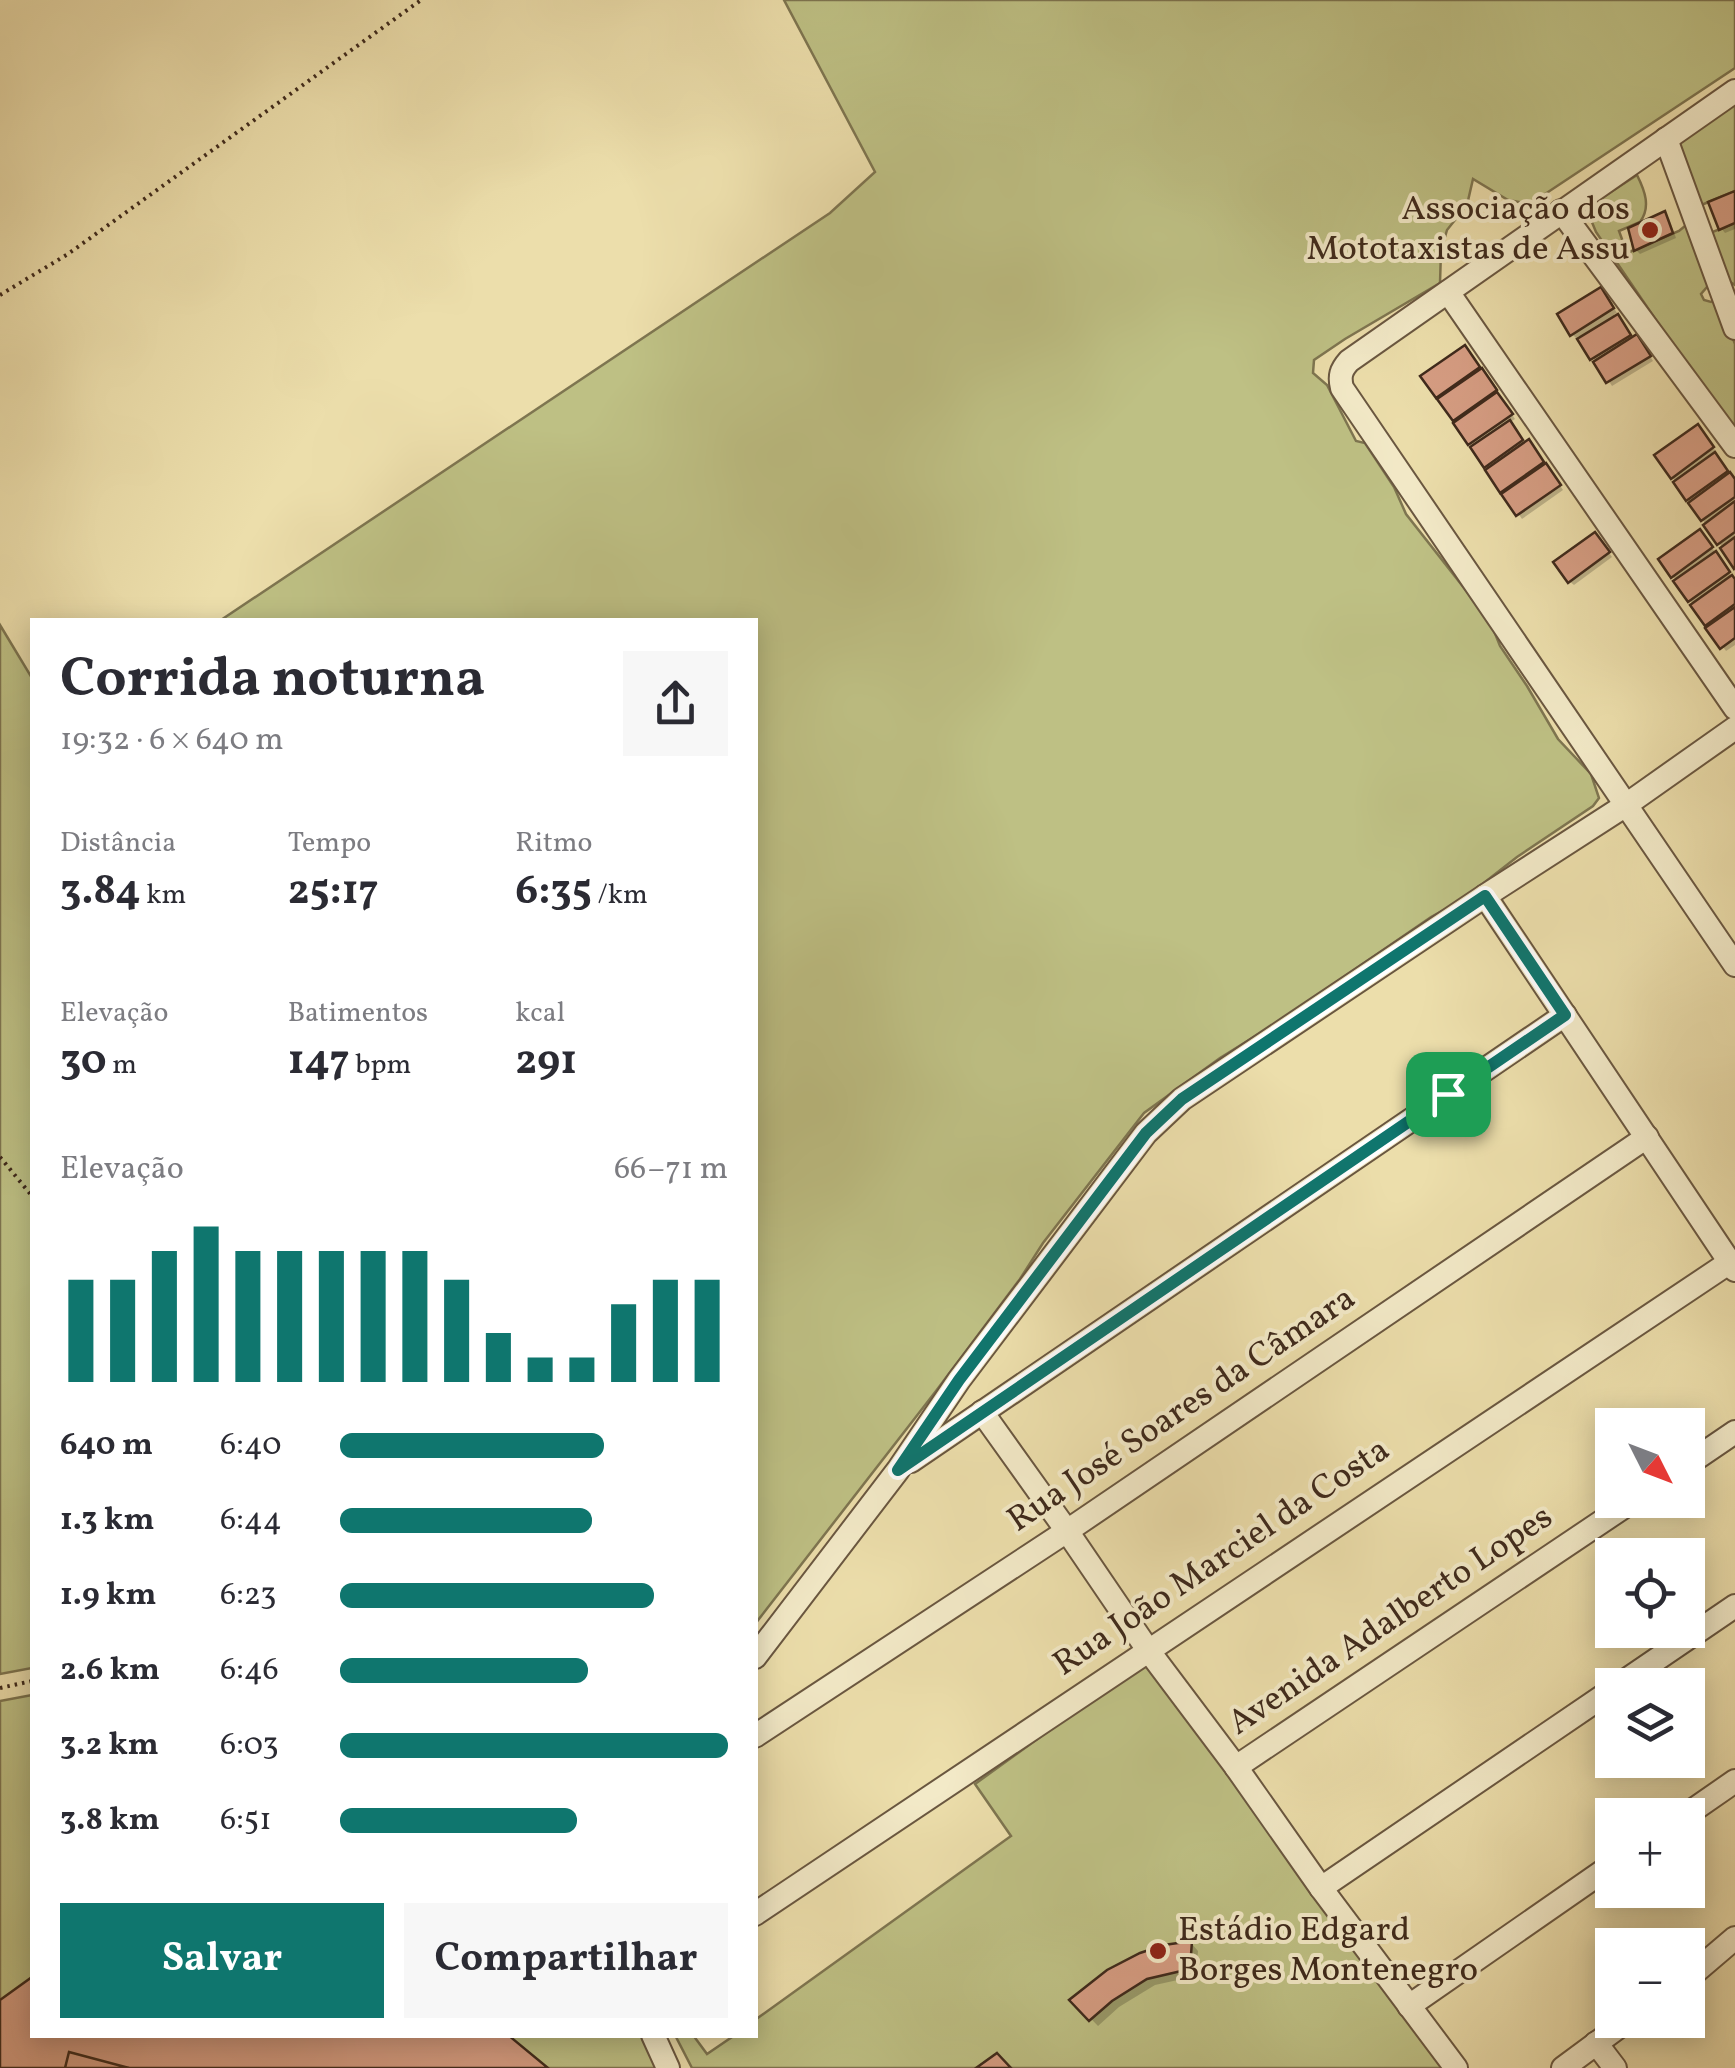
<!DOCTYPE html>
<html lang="pt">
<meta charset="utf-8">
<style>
body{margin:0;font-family:Vollkorn,serif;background:#f7f7f7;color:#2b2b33;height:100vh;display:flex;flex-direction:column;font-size:38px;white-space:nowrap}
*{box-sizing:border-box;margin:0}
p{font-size:32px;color:#7c7c81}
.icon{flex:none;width:55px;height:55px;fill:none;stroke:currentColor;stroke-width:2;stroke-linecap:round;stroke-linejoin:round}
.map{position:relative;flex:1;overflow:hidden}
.sheet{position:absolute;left:30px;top:618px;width:728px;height:1420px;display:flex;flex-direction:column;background:#fff;border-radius:0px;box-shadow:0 5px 25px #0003}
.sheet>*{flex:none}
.needle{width:65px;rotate:132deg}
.tools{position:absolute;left:1595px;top:1408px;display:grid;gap:20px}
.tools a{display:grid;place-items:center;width:110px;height:110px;border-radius:0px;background:#fff;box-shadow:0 5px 25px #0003;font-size:50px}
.pin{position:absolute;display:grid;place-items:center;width:85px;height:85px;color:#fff;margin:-42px;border-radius:20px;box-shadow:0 5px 15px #0006}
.round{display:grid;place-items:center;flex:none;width:105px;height:105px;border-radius:0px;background:#f7f7f7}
.summary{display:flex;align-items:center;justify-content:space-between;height:170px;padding:0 30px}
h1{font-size:55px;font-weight:700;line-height:75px}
.stats{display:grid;grid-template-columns:repeat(3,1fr);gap:15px;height:170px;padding:10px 30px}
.stats div{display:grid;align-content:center}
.stats b{font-size:42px;font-weight:700}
.stats small{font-size:28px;font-weight:400}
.stats p{font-size:28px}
.chart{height:280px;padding:20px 30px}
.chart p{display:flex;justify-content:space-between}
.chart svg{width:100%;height:180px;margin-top:10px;stroke:#0f766e;stroke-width:6}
.action{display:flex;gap:20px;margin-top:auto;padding:20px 30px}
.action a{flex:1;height:115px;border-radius:0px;background:#0f766e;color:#fff;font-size:40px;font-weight:700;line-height:115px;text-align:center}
.action a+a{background:#f7f7f7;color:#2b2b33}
ul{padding:0 30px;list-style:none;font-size:32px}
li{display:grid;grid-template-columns:160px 120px 1fr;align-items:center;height:75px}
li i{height:25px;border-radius:12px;background:#0f766e}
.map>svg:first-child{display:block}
.green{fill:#bec084;stroke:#7e7550;stroke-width:2.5}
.shadow{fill:#0003}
.building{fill:#d69d83;stroke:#3f2a1c;stroke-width:2.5}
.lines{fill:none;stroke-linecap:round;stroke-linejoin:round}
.street-casing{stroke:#6a5740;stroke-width:26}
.path{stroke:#3f2a1c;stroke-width:4;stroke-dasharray:2.5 5;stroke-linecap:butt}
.street{stroke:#f3eac8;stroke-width:22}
.route-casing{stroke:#fff;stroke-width:20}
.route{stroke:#0f766e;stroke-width:12}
.poi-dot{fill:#8f2418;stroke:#f3eac8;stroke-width:4}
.labels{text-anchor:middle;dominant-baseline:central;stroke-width:8;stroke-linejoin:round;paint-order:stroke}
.poi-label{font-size:35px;fill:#3f2a1c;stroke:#f3eac8;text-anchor:end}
.street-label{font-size:35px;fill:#3f2a1c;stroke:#f3eac8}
</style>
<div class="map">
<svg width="1735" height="2068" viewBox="0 0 1735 2068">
<rect width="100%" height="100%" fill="#ecdeab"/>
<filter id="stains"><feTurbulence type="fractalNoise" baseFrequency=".002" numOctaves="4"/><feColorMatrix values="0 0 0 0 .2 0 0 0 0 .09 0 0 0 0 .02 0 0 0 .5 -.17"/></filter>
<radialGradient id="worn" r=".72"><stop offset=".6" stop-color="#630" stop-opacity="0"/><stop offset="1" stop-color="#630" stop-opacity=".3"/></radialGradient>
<!-- green -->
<g class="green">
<polygon points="784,0 1735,0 1735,68 1530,204 1508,200 1473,179 1467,205 1447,230 1441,251 1440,283 1345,339 1314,360 1313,373 1327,385 1356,441 1365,443 1394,487 1406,514 1490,621 1500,646 1527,686 1558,739 1591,774 1599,798 1593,806 1517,857 1462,900 1431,917 1281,1020 1220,1058 1144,1113 1043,1243 1020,1279 936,1391 755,1624 755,620 221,620 830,213 875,172"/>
<polygon points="1735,101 1735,191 1699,206 1678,145 1686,137"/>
<path d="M 1637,175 C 1645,191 1651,207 1640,222 L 1619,231 L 1627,253 L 1679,231 L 1685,226 L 1691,233 L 1708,280 L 1707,287 L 1701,294 L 1704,300 L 1711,302 L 1718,298 L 1735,344 L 1735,436 L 1596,232 L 1589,215 L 1590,203 L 1600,193 L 1606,195 Z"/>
<polygon points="1735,223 1735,285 1727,280 1710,233"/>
<polygon points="0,625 32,678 32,1668 0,1674"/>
<polygon points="1141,1664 1149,1667 1448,2068 692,2068 675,2035 693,2035 707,2054 735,2035 755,2035 755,2020 1011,1836 975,1784"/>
<polygon points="32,1695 32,2002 0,2021 0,1701"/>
<polygon points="199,2035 644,2035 658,2068 218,2068"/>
</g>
<!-- shadow -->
<g class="shadow">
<polygon points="1735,194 1735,229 1725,233 1721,228"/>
<polygon points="1665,214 1669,218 1676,238 1640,254 1636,250"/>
<polygon points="1605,294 1617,313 1614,314 1633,340 1641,342 1653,361 1612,386 1579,336 1576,338 1572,334"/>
<polygon points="1469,352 1515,419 1509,423 1525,445 1533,447 1563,490 1522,519 1424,376"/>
<polygon points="1702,432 1717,453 1714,454 1735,481 1735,565 1672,477"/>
<polygon points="1704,536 1735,581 1735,645 1726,651 1673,576"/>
<polygon points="1599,539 1612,557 1574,585 1569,581"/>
<polygon points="1192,1944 1198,1951 1196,1976 1155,1985 1119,2007 1098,2026 1073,2000"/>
</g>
<!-- building -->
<g class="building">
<polygon points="1735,191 1735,223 1719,230 1708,202"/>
<polygon points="1665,211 1673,233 1634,251 1628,228"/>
<polygon points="1601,287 1614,308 1570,336 1557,314"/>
<polygon points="1618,314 1631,335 1590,360 1577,339"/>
<polygon points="1637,334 1651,356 1606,383 1593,362"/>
<polygon points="1465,345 1480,367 1436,398 1420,376"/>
<polygon points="1482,368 1497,390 1453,421 1437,399"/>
<polygon points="1497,392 1513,414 1468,445 1453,423"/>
<polygon points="1510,420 1523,440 1484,468 1470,447"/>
<polygon points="1698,424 1714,447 1671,479 1654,455"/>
<polygon points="1529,439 1544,462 1500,493 1485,470"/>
<polygon points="1715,452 1728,471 1686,501 1673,482"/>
<polygon points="1546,463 1561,485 1516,516 1501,494"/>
<polygon points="1730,472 1735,479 1735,497 1701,521 1688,503"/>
<polygon points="1735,501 1735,532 1717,545 1703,525"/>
<polygon points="1700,529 1713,547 1671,578 1658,559"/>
<polygon points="1595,532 1610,552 1568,583 1553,562"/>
<polygon points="1735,537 1735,568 1734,569 1720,548"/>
<polygon points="1716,551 1730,572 1688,602 1673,581"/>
<polygon points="1732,575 1735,579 1735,604 1705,626 1690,605"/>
<polygon points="1735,607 1735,638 1720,649 1705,628"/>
<polygon points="1192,1941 1190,1969 1147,1979 1112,2001 1089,2021 1069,2000 1107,1970 1140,1953 1164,1945"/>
<polygon points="32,1977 32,2035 508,2035 548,2068 0,2068 0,2000"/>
<polygon points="69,2052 129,2068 65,2068"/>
<polygon points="997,2053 1011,2068 976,2068"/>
</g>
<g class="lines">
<!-- street casing -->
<g class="street-casing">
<g id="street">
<path d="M 1735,91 L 1349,361 C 1341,370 1339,376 1342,388 L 1735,965"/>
<polyline points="1666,139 1735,328"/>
<polyline points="1561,211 1735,446"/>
<polyline points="1448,292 1735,708"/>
<polyline points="1485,896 1735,1270"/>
<polyline points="982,1412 1067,1531 1148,1650 1236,1767 1321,1888 1456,2068"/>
<polyline points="911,1461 1565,1015"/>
<polyline points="1688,1464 1735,1432"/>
<polyline points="755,1657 898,1470 959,1380 1146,1133 1182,1099 1485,896 1626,805 1735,728"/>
<polyline points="1619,1685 1735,1606"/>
<polyline points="755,1736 1067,1531 1647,1137"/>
<polyline points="1236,1767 1634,1500"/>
<polyline points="1686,1815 1735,1781"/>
<polyline points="1321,1888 1612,1690"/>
<polyline points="755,1914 1730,1262"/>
<polyline points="1688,1978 1735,1938"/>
<polyline points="1409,2006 1612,1865"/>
<polyline points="653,2035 668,2068"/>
<polyline points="1596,2043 1615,2068"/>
<polyline points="1563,2068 1628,2020"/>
</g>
</g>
<!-- path -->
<g class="path">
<polyline points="0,295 68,254 421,0"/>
<polyline points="0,1157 32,1196"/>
<polyline points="0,1688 32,1681"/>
</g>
<!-- street -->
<use href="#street" class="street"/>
</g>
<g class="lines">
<!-- route casing -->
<g class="route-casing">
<polygon id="route" points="1485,896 1565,1015 898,1470 959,1380 1146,1133 1182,1099"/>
</g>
<!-- route -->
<use href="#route" class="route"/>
</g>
<!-- markers -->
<g class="poi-dot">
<circle cx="1650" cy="230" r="10"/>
<circle cx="1158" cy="1951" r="10"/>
</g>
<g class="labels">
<!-- poi labels -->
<g class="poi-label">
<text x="1630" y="210">Associação dos<tspan x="1630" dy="40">Mototaxistas de Assu</tspan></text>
<text x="1178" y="1931" text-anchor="start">Estádio Edgard<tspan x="1178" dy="40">Borges Montenegro</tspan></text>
</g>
<!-- street labels -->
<g class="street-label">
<text transform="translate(1182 1410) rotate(-34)">Rua José Soares da Câmara</text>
<text transform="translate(1222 1558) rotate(-34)">Rua João Marciel da Costa</text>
<text transform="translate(1391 1621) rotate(-34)">Avenida Adalberto Lopes</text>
</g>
</g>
<rect width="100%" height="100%" filter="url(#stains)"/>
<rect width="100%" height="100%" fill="url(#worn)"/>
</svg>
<div class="tools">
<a><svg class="needle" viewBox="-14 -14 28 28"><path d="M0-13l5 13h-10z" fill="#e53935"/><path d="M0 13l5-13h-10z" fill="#7c7c81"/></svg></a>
<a><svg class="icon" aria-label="locate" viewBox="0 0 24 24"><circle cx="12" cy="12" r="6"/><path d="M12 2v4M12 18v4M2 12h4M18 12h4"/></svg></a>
<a><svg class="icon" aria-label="layers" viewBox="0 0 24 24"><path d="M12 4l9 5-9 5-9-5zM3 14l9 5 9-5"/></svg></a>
<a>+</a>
<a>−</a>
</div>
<div class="pin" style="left:1448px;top:1094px;background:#1e9e55"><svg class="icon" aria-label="arrive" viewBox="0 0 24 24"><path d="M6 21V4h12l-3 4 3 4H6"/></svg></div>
<section class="sheet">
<div class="summary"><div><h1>Corrida noturna</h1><p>19:32 · 6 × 640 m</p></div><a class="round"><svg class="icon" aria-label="share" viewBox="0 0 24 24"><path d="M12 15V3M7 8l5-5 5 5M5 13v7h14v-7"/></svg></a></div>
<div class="stats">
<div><p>Distância</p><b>3.84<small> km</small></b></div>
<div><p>Tempo</p><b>25:17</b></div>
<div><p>Ritmo</p><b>6:35<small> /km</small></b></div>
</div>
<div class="stats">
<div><p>Elevação</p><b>30<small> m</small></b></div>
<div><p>Batimentos</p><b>147<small> bpm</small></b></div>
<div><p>kcal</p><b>291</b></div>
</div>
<div class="chart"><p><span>Elevação</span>66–71 m</p>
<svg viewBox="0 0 160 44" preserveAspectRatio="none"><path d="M5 44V19M15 44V19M25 44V12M35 44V6M45 44V12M55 44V12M65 44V12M75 44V12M85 44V12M95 44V19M105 44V32M115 44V38M125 44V38M135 44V25M145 44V19M155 44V19"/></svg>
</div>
<ul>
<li><b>640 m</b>6:40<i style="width:68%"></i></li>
<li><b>1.3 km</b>6:44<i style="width:65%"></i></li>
<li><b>1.9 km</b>6:23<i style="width:81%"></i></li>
<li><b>2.6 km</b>6:46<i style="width:64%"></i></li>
<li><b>3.2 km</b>6:03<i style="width:100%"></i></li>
<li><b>3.8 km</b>6:51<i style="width:61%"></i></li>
</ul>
<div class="action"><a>Salvar</a><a>Compartilhar</a></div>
</section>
</div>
